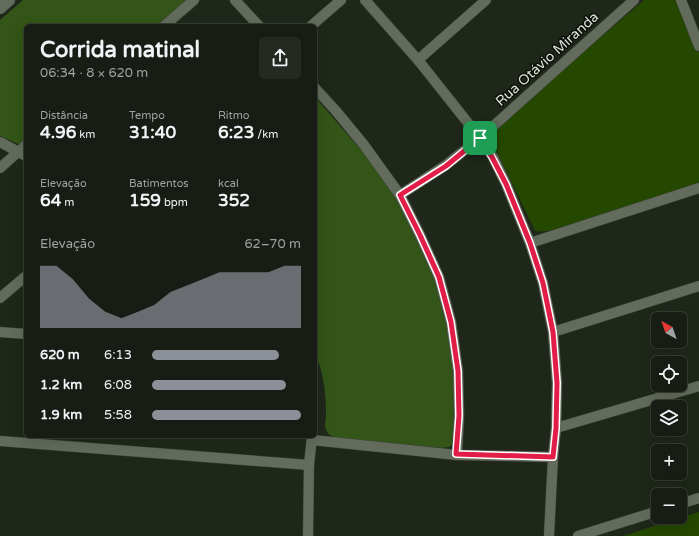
<!DOCTYPE html>
<html lang="pt">
<meta charset="utf-8">
<style>
body{margin:0;font-family:"Varela Round",sans-serif;background:#242a22;color:#f1f3f6;height:100vh;display:flex;flex-direction:column;font-size:15px;white-space:nowrap}
*{box-sizing:border-box;margin:0}
p{font-size:13px;color:#9ea2a0}
.icon{flex:none;width:22px;height:22px;fill:none;stroke:currentColor;stroke-width:2;stroke-linecap:round;stroke-linejoin:round}
.map{position:relative;flex:1;overflow:hidden}
.details{position:absolute;left:24px;top:24px;width:293px;height:414px;display:flex;flex-direction:column;background:#171d14;border-radius:6px;box-shadow:0 4px 16px #0002,0 0 0 1px #363b34}
.details>*{flex:none}
.needle{width:26px;rotate:320deg}
.tools{position:absolute;left:651px;top:312px;display:grid;gap:8px}
.tools a{display:grid;place-items:center;width:36px;height:36px;border-radius:6px;background:#171d14;box-shadow:0 4px 16px #0002,0 0 0 1px #363b34;font-size:20px}
.pin{position:absolute;display:grid;place-items:center;width:34px;height:34px;color:#fff;margin:-17px;border-radius:8px;box-shadow:0 2px 6px #0006}
.round{display:grid;place-items:center;flex:none;width:42px;height:42px;border-radius:6px;background:#242a22}
.headline{display:flex;align-items:center;justify-content:space-between;height:68px;padding:0 16px}
h1{font-size:22px;font-weight:800;line-height:30px}
.stats{display:grid;grid-template-columns:repeat(3,1fr);gap:6px;height:68px;padding:4px 16px}
.stats div{display:grid;align-content:center}
.stats b{font-size:17px;font-weight:800}
.stats small{font-size:11px;font-weight:400}
.stats p{font-size:11px}
.chart{height:112px;padding:8px 16px}
.chart p{display:flex;justify-content:space-between}
.chart svg{width:100%;height:72px;margin-top:4px;fill:#8c9099;opacity:.7}
ul{padding:0 16px;list-style:none;font-size:13px}
li{display:grid;grid-template-columns:64px 48px 1fr;align-items:center;height:30px}
li i{height:10px;border-radius:5px;background:#8c9099}
.map>svg:first-child{display:block}
.green{fill:#254800}
.forest{fill:#335517}
.lines{fill:none;stroke-linecap:round;stroke-linejoin:round}
.minor-casing{stroke:#3b4238;stroke-width:11}
.tertiary-casing{stroke:#3b4238;stroke-width:13}
.minor{stroke:#626b5c;stroke-width:10}
.tertiary{stroke:#626b5c;stroke-width:12}
.route-casing{stroke:#fff;stroke-width:8}
.route{stroke:#e11d48;stroke-width:5}
.labels{text-anchor:middle;dominant-baseline:central;stroke-width:3;stroke-linejoin:round;paint-order:stroke}
.street-label{font-size:14px;fill:#dbe0d8;stroke:#0b0f09}
</style>
<div class="map">
<svg width="699" height="536" viewBox="0 0 699 536">
<rect width="100%" height="100%" fill="#1f271a"/>
<!-- green -->
<g class="green">
<path d="M 644,0 L 678,0 L 699,53 L 699,186 C 659,199 619,213 578,224 C 564,227 550,233 535,231 L 498,154 L 487,140 L 498,126 Z"/>
<polygon points="699,512 699,536 623,536"/>
</g>
<!-- forest -->
<g class="forest">
<polygon points="23,0 196,0 166,26 26,26 26,147 16,143 0,136 0,20"/>
<path d="M 315,97 L 375,166 L 398,197 L 438,279 L 457,371 L 453,444 L 449,447 L 441,448 L 338,439 C 332,437 328,435 326,430 C 324,425 326,420 326,415 C 326,395 324,372 315,354 Z"/>
</g>
<g class="lines">
<!-- minor casing -->
<g class="minor-casing">
<g id="minor">
<polyline points="235,0 259,26"/>
<polyline points="365,0 418,60 480,138 493,157 506,184 530,243 543,283 553,332 557,383 556,428 553,457 549,536"/>
<polyline points="681,0 699,46"/>
<polyline points="164,26 194,0"/>
<polyline points="311,26 341,0"/>
<polyline points="418,60 486,0"/>
<polyline points="315,88 336,111 364,145 400,195 420,235 439,277 451,322 458,371 459,416 457,455"/>
<polyline points="0,142 26,156"/>
<polyline points="0,168 26,145"/>
<polyline points="400,195 446,165 480,138 634,0"/>
<polyline points="530,243 699,188"/>
<polyline points="0,298 26,276"/>
<polyline points="0,332 26,334"/>
<polyline points="553,332 699,286"/>
<polyline points="556,428 699,386"/>
<polyline points="312,440 457,455 553,457"/>
<polyline points="0,441 309,465"/>
<polyline points="680,504 699,498"/>
<polyline points="308,536 309,465 312,436"/>
<polyline points="578,536 658,511"/>
</g>
</g>
<!-- tertiary casing -->
<g class="tertiary-casing">
<polyline id="tertiary" points="0,8 9,0"/>
</g>
<!-- minor -->
<use href="#minor" class="minor"/>
<!-- tertiary -->
<use href="#tertiary" class="tertiary"/>
</g>
<g class="lines">
<!-- route casing -->
<g class="route-casing">
<polygon id="route" points="480,138 492,157 506,184 530,243 543,283 553,332 557,383 556,428 553,457 456,454 459,416 458,371 451,322 439,277 420,235 400,195 446,166"/>
</g>
<!-- route -->
<use href="#route" class="route"/>
</g>
<g class="labels">
<!-- street labels -->
<g class="street-label">
<text transform="translate(547 59) rotate(-42)">Rua Otávio Miranda</text>
</g>
</g>
</svg>
<div class="tools">
<a><svg class="needle" viewBox="-14 -14 28 28"><path d="M0-13l5 13h-10z" fill="#e53935"/><path d="M0 13l5-13h-10z" fill="#9ea2a0"/></svg></a>
<a><svg class="icon" aria-label="locate" viewBox="0 0 24 24"><circle cx="12" cy="12" r="6"/><path d="M12 2v4M12 18v4M2 12h4M18 12h4"/></svg></a>
<a><svg class="icon" aria-label="layers" viewBox="0 0 24 24"><path d="M12 4l9 5-9 5-9-5zM3 14l9 5 9-5"/></svg></a>
<a>+</a>
<a>−</a>
</div>
<div class="pin" style="left:480px;top:138px;background:#1e9e55"><svg class="icon" aria-label="arrive" viewBox="0 0 24 24"><path d="M6 21V4h12l-3 4 3 4H6"/></svg></div>
<section class="details">
<div class="headline"><div><h1>Corrida matinal</h1><p>06:34 · 8 × 620 m</p></div><a class="round"><svg class="icon" aria-label="share" viewBox="0 0 24 24"><path d="M12 15V3M7 8l5-5 5 5M5 13v7h14v-7"/></svg></a></div>
<div class="stats">
<div><p>Distância</p><b>4.96<small> km</small></b></div>
<div><p>Tempo</p><b>31:40</b></div>
<div><p>Ritmo</p><b>6:23<small> /km</small></b></div>
</div>
<div class="stats">
<div><p>Elevação</p><b>64<small> m</small></b></div>
<div><p>Batimentos</p><b>159<small> bpm</small></b></div>
<div><p>kcal</p><b>352</b></div>
</div>
<div class="chart"><p><span>Elevação</span>62–70 m</p>
<svg viewBox="0 0 160 44" preserveAspectRatio="none"><path d="M0 44V6L10 6L20 14L30 26L40 34L50 38L60 34L70 30L80 22L90 18L100 14L110 10L120 10L130 10L140 10L150 6L160 6V44z"/></svg>
</div>
<ul>
<li><b>620 m</b>6:13<i style="width:85%"></i></li>
<li><b>1.2 km</b>6:08<i style="width:90%"></i></li>
<li><b>1.9 km</b>5:58<i style="width:100%"></i></li>
</ul>
</section>
</div>
